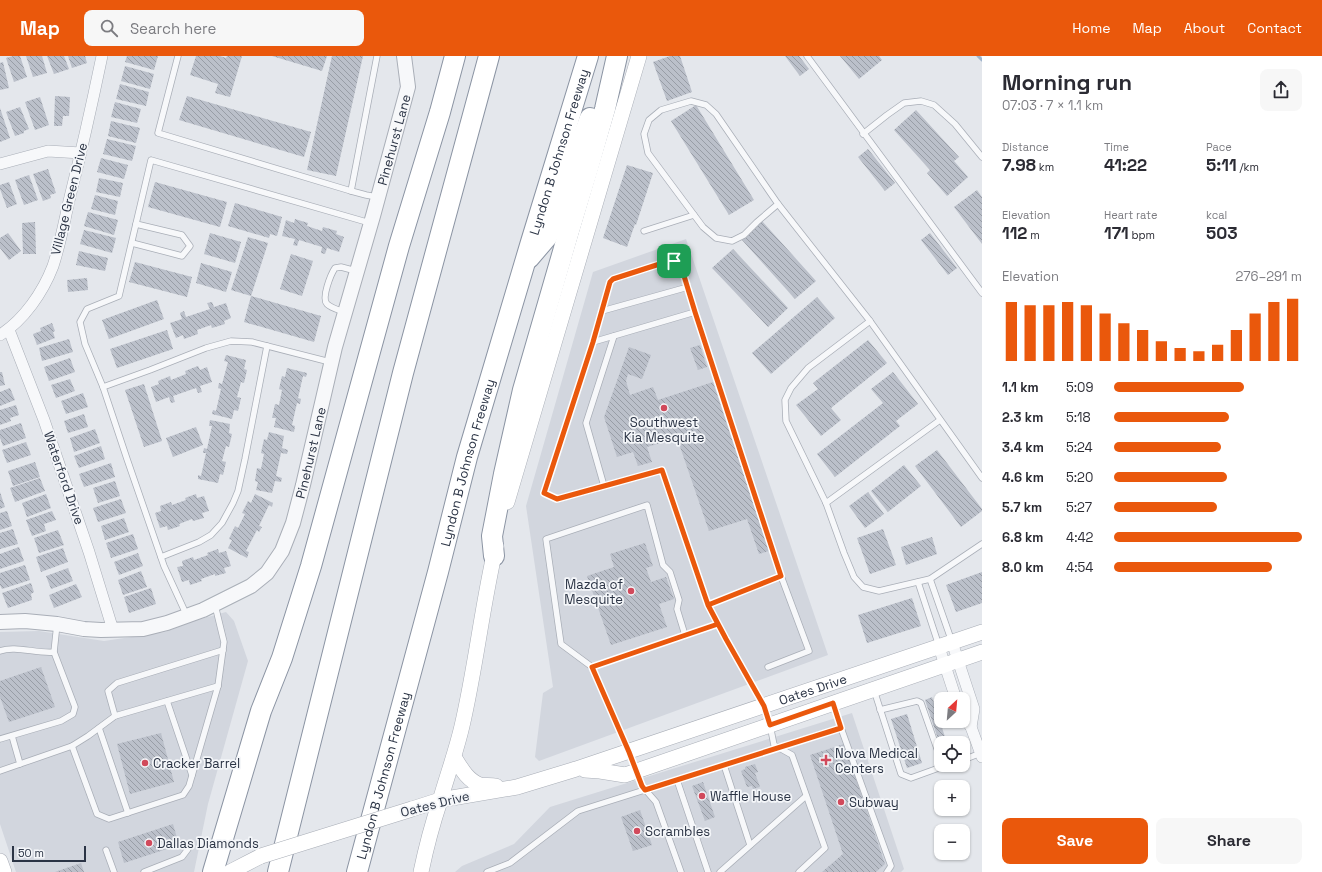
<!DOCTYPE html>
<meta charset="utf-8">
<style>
body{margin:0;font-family:"Space Grotesk",sans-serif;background:#f7f7f7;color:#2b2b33;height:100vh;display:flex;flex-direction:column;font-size:15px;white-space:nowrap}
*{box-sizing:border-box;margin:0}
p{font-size:13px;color:#7c7c81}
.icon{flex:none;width:22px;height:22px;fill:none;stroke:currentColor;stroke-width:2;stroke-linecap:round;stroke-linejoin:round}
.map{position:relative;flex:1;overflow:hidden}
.panel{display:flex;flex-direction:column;background:#fff;width:340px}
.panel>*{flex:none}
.needle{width:26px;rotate:26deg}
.controls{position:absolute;left:934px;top:636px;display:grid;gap:8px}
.controls a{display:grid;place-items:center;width:36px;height:36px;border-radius:8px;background:#fff;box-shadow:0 1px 3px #0004;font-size:20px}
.scale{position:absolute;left:12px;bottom:10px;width:74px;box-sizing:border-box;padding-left:4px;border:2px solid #2b3445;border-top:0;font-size:11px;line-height:14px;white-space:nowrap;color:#2b3445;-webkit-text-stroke:3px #f4f6f9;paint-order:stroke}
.pin{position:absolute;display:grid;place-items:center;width:34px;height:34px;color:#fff;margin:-17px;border-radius:8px;box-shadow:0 2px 6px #0006}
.round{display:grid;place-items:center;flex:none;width:42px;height:42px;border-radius:8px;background:#f7f7f7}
.head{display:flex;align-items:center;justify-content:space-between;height:68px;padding:0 20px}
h1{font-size:22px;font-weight:600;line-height:30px}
.metrics{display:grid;grid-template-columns:repeat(3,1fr);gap:6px;height:68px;padding:4px 20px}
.metrics div{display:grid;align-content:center}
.metrics b{font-size:17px;font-weight:600}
.metrics small{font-size:11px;font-weight:400}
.metrics p{font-size:11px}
.chart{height:112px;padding:8px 20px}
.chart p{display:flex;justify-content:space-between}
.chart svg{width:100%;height:72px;margin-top:4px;stroke:#ea580c;stroke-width:6}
.primary-button{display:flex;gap:8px;margin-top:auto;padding:8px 20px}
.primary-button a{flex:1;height:46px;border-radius:8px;background:#ea580c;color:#fff;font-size:16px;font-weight:600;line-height:46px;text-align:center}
.primary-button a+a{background:#f7f7f7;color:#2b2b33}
ul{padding:0 20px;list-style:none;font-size:13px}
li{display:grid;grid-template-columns:64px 48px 1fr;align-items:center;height:30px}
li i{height:10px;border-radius:5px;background:#ea580c}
header{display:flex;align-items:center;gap:24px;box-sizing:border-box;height:56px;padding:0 20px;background:#ea580c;color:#fff}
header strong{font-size:19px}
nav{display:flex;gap:22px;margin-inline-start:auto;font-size:14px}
.search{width:280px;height:36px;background:#f7f7f7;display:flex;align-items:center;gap:10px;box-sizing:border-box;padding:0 14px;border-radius:8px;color:#7c7c81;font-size:15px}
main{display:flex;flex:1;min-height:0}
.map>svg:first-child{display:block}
.built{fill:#d2d6de}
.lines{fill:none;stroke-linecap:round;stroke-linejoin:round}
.stream{stroke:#9fb4cc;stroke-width:3}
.building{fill:url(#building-back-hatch)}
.service-casing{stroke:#a9aeb7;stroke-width:7}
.minor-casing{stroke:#a9aeb7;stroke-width:12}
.tertiary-casing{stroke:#a9aeb7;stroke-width:16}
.secondary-casing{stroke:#a9aeb7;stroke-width:16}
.motorway-casing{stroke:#8b94a3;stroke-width:22}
.service{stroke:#f7f8fa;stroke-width:5.5}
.minor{stroke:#f7f8fa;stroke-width:11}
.tertiary{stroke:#f7f8fa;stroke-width:14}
.secondary{stroke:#fff;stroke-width:15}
.motorway{stroke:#fff;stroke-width:20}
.secondary-bridge-casing{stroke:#a9aeb7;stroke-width:16;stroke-linecap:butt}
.secondary-bridge{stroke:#fff;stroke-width:15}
.route-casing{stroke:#fff;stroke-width:8}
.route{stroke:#ea580c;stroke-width:5}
.poi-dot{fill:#d1495b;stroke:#f4f6f9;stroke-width:1.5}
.labels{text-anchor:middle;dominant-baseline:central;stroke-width:3.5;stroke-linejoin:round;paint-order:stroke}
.street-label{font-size:13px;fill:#2b3445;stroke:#f4f6f9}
.poi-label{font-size:13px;fill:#2b3445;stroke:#f4f6f9;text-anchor:start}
</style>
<header>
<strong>Map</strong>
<div class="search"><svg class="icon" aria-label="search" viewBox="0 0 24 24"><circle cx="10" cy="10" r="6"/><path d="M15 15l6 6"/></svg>Search here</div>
<nav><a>Home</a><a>Map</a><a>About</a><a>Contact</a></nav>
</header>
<main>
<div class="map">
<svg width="982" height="816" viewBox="0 0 982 816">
<defs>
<pattern id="building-back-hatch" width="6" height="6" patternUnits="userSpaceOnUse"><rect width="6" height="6" fill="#bbc0ca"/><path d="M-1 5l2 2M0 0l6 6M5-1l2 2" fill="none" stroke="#989da6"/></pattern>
</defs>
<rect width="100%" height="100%" fill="#e4e7ec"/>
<!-- built -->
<g class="built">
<polygon points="686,183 828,599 539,705 535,701 543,637 553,631 526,450 593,216"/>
<polygon points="226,556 234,565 248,605 208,748 194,816 16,816 0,768 0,576 39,575 104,585 165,576 197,564"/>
<polygon points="852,657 904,813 901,816 455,816 462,810 514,788 550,751"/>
</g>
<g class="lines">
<!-- stream -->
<polyline class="stream" points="978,0 982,4"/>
</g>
<!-- building -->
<g class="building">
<polygon points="13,0 20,0 27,21 14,26 6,2"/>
<polygon points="26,0 42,0 47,17 33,21"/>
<polygon points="47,0 64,0 69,13 54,18"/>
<polygon points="68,0 85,0 87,7 72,12"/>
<polygon points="127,0 158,0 154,14 125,6"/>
<polygon points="196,0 220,0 226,2 227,0 242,0 230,41 215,37 218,28 190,19"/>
<polygon points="272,0 327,0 322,15"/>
<polygon points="332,0 363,0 336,120 307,114"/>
<polygon points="670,0 680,0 692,36 667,45 653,6"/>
<polygon points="785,0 799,0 809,13 800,20"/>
<polygon points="840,0 879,0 882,4 859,23"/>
<polygon points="3,6 9,32 0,34 0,7"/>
<polygon points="125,10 154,18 150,33 121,25"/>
<polygon points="120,28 149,36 146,50 116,43"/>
<polygon points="55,40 70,41 69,60 63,60 62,70 54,70"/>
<polygon points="187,40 311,76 304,101 179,64"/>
<polygon points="40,41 49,69 35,74 25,46"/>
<polygon points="115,46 141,53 137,67 111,61"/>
<polygon points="696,49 754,144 729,159 671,65"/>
<polygon points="20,51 29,73 24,75 24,77 15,80 6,56"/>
<polygon points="0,52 10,82 0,86"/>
<polygon points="916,54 959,101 954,105 968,121 947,140 927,117 930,114 894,74"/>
<polygon points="111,65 140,72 136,87 108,80"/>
<polygon points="107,83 136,90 132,105 103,98"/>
<polygon points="868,93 895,127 885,135 858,101"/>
<polygon points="101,102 128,109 124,123 97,116"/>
<polygon points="627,109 653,117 636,169 635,168 627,191 603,182"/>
<polygon points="48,113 56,137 50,139 51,142 43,145 33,118"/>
<polygon points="29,119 38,144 24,149 15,124"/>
<polygon points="99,122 123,127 120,141 96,136"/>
<polygon points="9,126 17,148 7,152 0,133 0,129"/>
<polygon points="155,126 227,146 220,171 148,151"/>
<polygon points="977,134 982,141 982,188 954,151"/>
<polygon points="95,139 118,145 115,159 91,153"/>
<polygon points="235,147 282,161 277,180 270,178 269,182 228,170"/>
<polygon points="88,156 118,164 114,179 84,170"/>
<polygon points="295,163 308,167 307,170 322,175 323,171 337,175 336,178 344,181 339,196 327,192 325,198 321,197 322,191 299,184 297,190 293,189 295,183 282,180 286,164 294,167"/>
<polygon points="762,165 816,225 795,243 742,184"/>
<polygon points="35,166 36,198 23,198 22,167"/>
<polygon points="84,174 116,182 112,197 80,188"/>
<polygon points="8,177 21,195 9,204 0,192 0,182"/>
<polygon points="210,177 241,186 235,207 204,198"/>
<polygon points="930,177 957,212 948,219 921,184"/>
<polygon points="248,181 268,187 251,240 231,234"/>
<polygon points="733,193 788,252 768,271 712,212"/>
<polygon points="79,195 108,202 105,215 76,209"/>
<polygon points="291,198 313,205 302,240 280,233"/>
<polygon points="135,206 192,221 187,241 129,226"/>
<polygon points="201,207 232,216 226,236 196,227"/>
<polygon points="87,222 88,234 68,236 67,224"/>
<polygon points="251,240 321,260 314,286 244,266"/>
<polygon points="817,241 835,262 771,318 752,297"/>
<polygon points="157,244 164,263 109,283 102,264"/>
<polygon points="212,246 214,251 226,247 231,262 224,265 225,268 212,272 211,269 197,274 198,278 184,283 183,279 176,282 170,267 182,263 180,257 184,255 186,261 210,253 207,247"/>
<polygon points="52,267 55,275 53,276 55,282 37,289 33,278 41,275 40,272"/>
<polygon points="167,274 173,293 117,312 110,293"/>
<polygon points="69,283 73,296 42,305 39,292"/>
<polygon points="868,284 887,307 831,352 841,364 821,380 796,349 818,333 813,327"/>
<polygon points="700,289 707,311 698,314 690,292"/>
<polygon points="629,291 651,299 642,323 628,318 626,325 630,339 653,331 658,344 713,326 769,495 759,498 747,463 709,475 677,382 647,391 652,406 638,410 633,396 617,401 604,361"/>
<polygon points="226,299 246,304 244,313 247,314 244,327 241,326 237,341 241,342 238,355 234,354 232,363 212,358 213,354 216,355 221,333 218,332 219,327 222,328 228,306 224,305"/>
<polygon points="70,302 75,316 49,325 44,311"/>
<polygon points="198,310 200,314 207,311 212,326 200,330 202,336 198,337 196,332 173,340 175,346 171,347 169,341 156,346 151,331 159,328 158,325 170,320 171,324 186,318 185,315"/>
<polygon points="287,312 307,317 306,321 303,320 298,342 301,343 300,348 297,347 292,369 295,370 294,376 274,371 276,362 272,362 275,348 279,349 282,334 279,333 282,320 285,321"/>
<polygon points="0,316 2,316 5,329 0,330"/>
<polygon points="893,316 918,348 896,365 900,370 835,421 817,398 883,347 871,333"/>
<polygon points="70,323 75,335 56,342 51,329"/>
<polygon points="144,328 162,385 144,391 125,334"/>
<polygon points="10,332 15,344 0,350 0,336"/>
<polygon points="83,337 88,351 66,358 61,345"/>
<polygon points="16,349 19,359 10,362 11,365 0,369 0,354"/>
<polygon points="84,358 88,371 68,377 64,365"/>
<polygon points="210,364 230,368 229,377 232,378 229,391 226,390 222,405 226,406 223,419 220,418 218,427 198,423 198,419 201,420 206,397 203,397 204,392 207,393 212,370 209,370"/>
<polygon points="21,367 26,382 3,390 0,382 0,374"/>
<polygon points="196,371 203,389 173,401 166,382"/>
<polygon points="95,373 100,387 74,396 70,382"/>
<polygon points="269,376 284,380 282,392 288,394 287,398 281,397 276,420 282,422 281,426 275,425 272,437 256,434 258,426 255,425 257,412 261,413 264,398 261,397 264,383 267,384"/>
<polygon points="26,386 31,399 7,407 2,394"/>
<polygon points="101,390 105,403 79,412 74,400"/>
<polygon points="937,394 982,453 982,455 961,471 915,410"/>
<polygon points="35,406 40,421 13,430 8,415"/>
<polygon points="111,407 115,421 84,431 79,418"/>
<polygon points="904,409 921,430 888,456 871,435"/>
<polygon points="40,422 45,435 15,446 10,432"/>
<polygon points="115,425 120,440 98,447 93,432"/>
<polygon points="0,436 5,451 0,453"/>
<polygon points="868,436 884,458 865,472 849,450"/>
<polygon points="46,438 51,452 27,461 22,447"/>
<polygon points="196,438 197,442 204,440 209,455 202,457 204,462 193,465 192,463 179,468 180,470 168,474 167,470 160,472 155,457 161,455 160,450 171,446 172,449 186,444 185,442"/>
<polygon points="255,438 273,447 272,451 269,449 259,470 262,471 259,476 257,474 246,495 249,496 247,502 228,492 232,484 229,483 235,470 238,472 245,458 242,457 248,445 251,447"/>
<polygon points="121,443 126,457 98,466 93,452"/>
<polygon points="7,455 12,470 0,474 0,457"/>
<polygon points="52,455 56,464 44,468 46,475 32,480 26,464"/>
<polygon points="124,462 129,476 105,484 101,470"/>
<polygon points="13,473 18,488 0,493 0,477"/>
<polygon points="883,473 896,509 870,518 857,482"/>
<polygon points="58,474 64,489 39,497 34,482"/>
<polygon points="133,478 138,493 111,502 106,487"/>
<polygon points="932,481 937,498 906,509 901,491"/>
<polygon points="645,487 653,510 646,512 651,526 666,521 674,543 659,548 667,571 611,589 587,520 614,511 610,498"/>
<polygon points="19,491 24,505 0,513 0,498"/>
<polygon points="63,492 68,506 41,516 36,501"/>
<polygon points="218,493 219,497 226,495 231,510 224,512 226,517 215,520 215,518 201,523 202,525 190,529 189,524 182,526 177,511 183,510 182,505 193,501 194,504 208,499 207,497"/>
<polygon points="138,497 143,510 119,519 114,506"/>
<polygon points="25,509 30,524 2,533 0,529 0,517"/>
<polygon points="68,512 73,525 51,533 46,520"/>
<polygon points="141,515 147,531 123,539 118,524"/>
<polygon points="982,516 982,547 956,556 946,529"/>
<polygon points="31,527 34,536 31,538 32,544 8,552 2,537"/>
<polygon points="76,528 82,541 54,552 49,539"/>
<polygon points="151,532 156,548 129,557 124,541"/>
<polygon points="912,542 921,570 867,587 858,559"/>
<polygon points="41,611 55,651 9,666 0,641 0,625"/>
<polygon points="932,641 947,687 941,687 941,692 925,644"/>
<polygon points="907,658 922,707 907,712 891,663"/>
<polygon points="161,677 174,726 130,738 117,688"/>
<polygon points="844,688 885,808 876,816 822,816 843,798 810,699"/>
<polygon points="755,708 758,716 755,717 760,731 753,733 752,730 747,731 741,715 745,713 745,711"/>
<polygon points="703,726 715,761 705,765 692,730"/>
<polygon points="640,754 652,789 633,795 621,761"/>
<polygon points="173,768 179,789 124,807 118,786"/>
<polygon points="81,807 84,816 55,816"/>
</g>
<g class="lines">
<!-- service casing -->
<g class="service-casing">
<g id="service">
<polyline points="178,0 158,77 351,135 366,139 377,141"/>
<polyline points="807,0 982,237"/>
<polygon points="691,45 706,49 716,58 778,148 757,166 744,179 732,185 716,182 703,171 648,97 644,78 649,64 661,54"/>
<polyline points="863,78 887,59 904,47 921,45 934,49 955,68 982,101"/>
<polyline points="351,135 377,0"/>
<polyline points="778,148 870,265 982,422"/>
<polyline points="644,175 694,159"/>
<polyline points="132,187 182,200 190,190 182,179 136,168"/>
<polyline points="602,255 688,231"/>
<path d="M 344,256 C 339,254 331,252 327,248 C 321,242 331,218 335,212 L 341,211 L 356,215"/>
<polyline points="870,265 808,312 791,332 785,344 786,365 826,447 844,497 854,521 863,531 879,535 930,523 982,488"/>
<polyline points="593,286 610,226 613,223 669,205 679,206 681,210 695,256"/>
<polyline points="103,331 150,314 206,292 231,285 252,286 330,306"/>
<polyline points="604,430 586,367 614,280"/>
<polyline points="826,447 940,364"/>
<polyline points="161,501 199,486 211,479 222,467 233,447 238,435 245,403 267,290"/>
<polyline points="930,523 952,586"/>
<polyline points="918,526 939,590"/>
<polyline points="708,549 781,520 695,256 593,286 544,437 557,443 662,414 708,549 726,583 764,650"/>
<polyline points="187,560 164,510 127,403 103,331 85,288 80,266 87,253 119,240 151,104 370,167"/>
<path d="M 0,595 C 15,589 37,598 54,596"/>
<polyline points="592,611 718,568"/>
<polyline points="768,611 809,595 781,520"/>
<polyline points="874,634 901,718 911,722 947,709"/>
<polyline points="167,645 192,719"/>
<polyline points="880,654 917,645 921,647 941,704"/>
<polyline points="115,660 108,635 117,627 223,594"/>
<polyline points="770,669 774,689 792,699 825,792 799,816"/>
<polyline points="99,672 128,757"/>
<polyline points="841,672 891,810 887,816"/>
<polyline points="0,683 61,665 73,658 75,651 54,596 57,568"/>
<polyline points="72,690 97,758 109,763 183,739 189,730 218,630 224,586 215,549"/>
<polyline points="963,704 981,697"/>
<polyline points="20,708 72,690 88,680 115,660 218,630"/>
<polyline points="724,709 750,789"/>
<polyline points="0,715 20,708 12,680"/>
<polyline points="677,724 708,816"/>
<polyline points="106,794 114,816"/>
<polyline points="144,816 182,801 188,793"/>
<polyline points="487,816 510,807 578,755 841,672 833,647"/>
<polyline points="681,816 656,746 642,730 629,696 592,611 561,588 546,483 647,449 663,509 670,516 679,544 677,553 685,579"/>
<polyline points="720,816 806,740"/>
</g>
</g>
<!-- minor casing -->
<g class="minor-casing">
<g id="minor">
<polyline points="0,108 48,95 81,97"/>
<polyline points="9,274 44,364 89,496 113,574"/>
<path d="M 0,279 C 24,264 43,236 53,210 C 60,189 64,167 69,145 C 81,97 92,48 102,0"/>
<polyline points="952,586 974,653 971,671"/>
<polyline points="939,591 956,643"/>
<polyline points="963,660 971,671 982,701"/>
</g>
</g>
<!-- tertiary casing -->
<g class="tertiary-casing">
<g id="tertiary">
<path id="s1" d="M 0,566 L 25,565 L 57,568 L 84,573 L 101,574 L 143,573 L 167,567 L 203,554 L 251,530 L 267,517 L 282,495 L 293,467 L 303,429 L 335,291 L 373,160 L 408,31 L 404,0"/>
</g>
</g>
<!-- secondary casing -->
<g class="secondary-casing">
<g id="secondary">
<polyline points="507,446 639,0"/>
<path d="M 454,701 C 461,712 467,724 480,729 C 484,730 491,729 496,730"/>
<polyline points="585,714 600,715 625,719 982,596"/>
<path id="s2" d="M 412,753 L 440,744 L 517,731 L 576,713 L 982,576"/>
<polyline points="0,805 4,816"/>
<polyline points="230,816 261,800"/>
<path d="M 421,816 C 426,792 432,769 440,745 C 447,720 456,696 462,670 C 476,610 482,550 496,490"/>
</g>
</g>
<!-- motorway casing -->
<g class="motorway-casing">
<g id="motorway">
<polyline points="529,202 547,181 590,62"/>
<polyline points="494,500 492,480 504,418 523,334 569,175 588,112 605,53 617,0"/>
<polyline points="213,816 261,655 282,602 311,510 399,190 440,56 455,0"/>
<polyline points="278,816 403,317 489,0"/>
<path id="s3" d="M 357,816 L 438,516 L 467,401 L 531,186 L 588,0"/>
</g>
</g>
<!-- service -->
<use href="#service" class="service"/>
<!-- minor -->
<use href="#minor" class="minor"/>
<!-- tertiary -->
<use href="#tertiary" class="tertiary"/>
<!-- secondary -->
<use href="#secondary" class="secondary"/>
<!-- motorway -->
<use href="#motorway" class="motorway"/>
<!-- secondary-bridge casing -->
<g class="secondary-bridge-casing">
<polyline id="secondary-bridge" points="261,800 412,753"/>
</g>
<!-- secondary-bridge -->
<use href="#secondary-bridge" class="secondary-bridge"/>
</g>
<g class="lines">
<!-- route casing -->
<g class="route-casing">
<polyline id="route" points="674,205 669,205 613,223 610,226 593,286 544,437 557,443 662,414 708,549 718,568 592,611 629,696 642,730 645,734 841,672 833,647 770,669 764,650 726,583 708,549 781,520 695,256 681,210 679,206 674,205"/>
</g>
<!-- route -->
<use href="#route" class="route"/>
</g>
<!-- markers -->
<g class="poi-dot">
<circle cx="664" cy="352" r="4"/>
<circle cx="631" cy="535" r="4"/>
<path d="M824 698h4v4h4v4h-4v4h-4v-4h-4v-4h4z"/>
<circle cx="145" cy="707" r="4"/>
<circle cx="702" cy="740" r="4"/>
<circle cx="841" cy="746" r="4"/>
<circle cx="637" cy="775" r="4"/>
<circle cx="149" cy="787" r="4"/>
</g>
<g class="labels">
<!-- street labels -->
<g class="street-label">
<text stroke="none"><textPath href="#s1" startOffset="734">Pinehurst Lane</textPath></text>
<text stroke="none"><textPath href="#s3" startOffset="748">Lyndon B Johnson Freeway</textPath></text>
<text transform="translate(69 143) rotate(-76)">Village Green Drive</text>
<text stroke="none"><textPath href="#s1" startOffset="410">Pinehurst Lane</textPath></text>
<text stroke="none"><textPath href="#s3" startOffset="424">Lyndon B Johnson Freeway</textPath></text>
<text transform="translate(64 422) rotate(71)">Waterford Drive</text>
<text stroke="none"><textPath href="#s2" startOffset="419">Oates Drive</textPath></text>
<text stroke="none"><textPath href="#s3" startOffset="100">Lyndon B Johnson Freeway</textPath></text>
<text transform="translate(435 748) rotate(-14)">Oates Drive</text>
</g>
<!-- poi labels -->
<g class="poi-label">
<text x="664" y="366" text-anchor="middle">Southwest<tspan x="664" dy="15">Kia Mesquite</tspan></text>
<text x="623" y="528" text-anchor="end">Mazda of<tspan x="623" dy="15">Mesquite</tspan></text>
<text x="835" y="697">Nova Medical<tspan x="835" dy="15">Centers</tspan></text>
<text x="153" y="707">Cracker Barrel</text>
<text x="710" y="740">Waffle House</text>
<text x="849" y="746">Subway</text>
<text x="645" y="775">Scrambles</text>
<text x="157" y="787">Dallas Diamonds</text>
</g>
</g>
</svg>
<div class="controls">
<a><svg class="needle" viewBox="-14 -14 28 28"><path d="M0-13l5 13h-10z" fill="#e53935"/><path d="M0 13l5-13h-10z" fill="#7c7c81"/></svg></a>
<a><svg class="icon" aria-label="locate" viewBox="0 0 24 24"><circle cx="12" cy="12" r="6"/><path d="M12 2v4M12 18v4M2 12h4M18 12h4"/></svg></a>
<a>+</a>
<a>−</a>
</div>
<div class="scale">50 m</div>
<div class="pin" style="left:674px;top:205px;background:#1e9e55"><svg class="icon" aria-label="arrive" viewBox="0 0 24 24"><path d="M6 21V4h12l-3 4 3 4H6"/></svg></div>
</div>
<section class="panel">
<div class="head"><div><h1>Morning run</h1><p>07:03 · 7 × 1.1 km</p></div><a class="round"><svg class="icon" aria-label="share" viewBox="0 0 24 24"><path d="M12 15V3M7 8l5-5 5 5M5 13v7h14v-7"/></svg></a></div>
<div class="metrics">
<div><p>Distance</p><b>7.98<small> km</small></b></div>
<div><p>Time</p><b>41:22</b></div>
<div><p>Pace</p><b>5:11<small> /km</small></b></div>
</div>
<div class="metrics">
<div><p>Elevation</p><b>112<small> m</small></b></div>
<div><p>Heart rate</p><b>171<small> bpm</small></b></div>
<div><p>kcal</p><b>503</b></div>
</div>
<div class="chart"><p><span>Elevation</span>276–291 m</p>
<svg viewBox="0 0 160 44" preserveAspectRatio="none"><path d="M5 44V8M15 44V10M25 44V10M35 44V8M45 44V10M55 44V15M65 44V21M75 44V25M85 44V32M95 44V36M105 44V38M115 44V34M125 44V25M135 44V15M145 44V8M155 44V6"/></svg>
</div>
<ul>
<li><b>1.1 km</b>5:09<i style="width:69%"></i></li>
<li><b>2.3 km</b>5:18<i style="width:61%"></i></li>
<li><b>3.4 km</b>5:24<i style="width:57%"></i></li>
<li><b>4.6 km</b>5:20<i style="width:60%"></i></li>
<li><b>5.7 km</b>5:27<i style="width:55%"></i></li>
<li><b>6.8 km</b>4:42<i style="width:100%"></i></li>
<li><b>8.0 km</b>4:54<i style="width:84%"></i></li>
</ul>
<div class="primary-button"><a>Save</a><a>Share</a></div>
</section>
</main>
